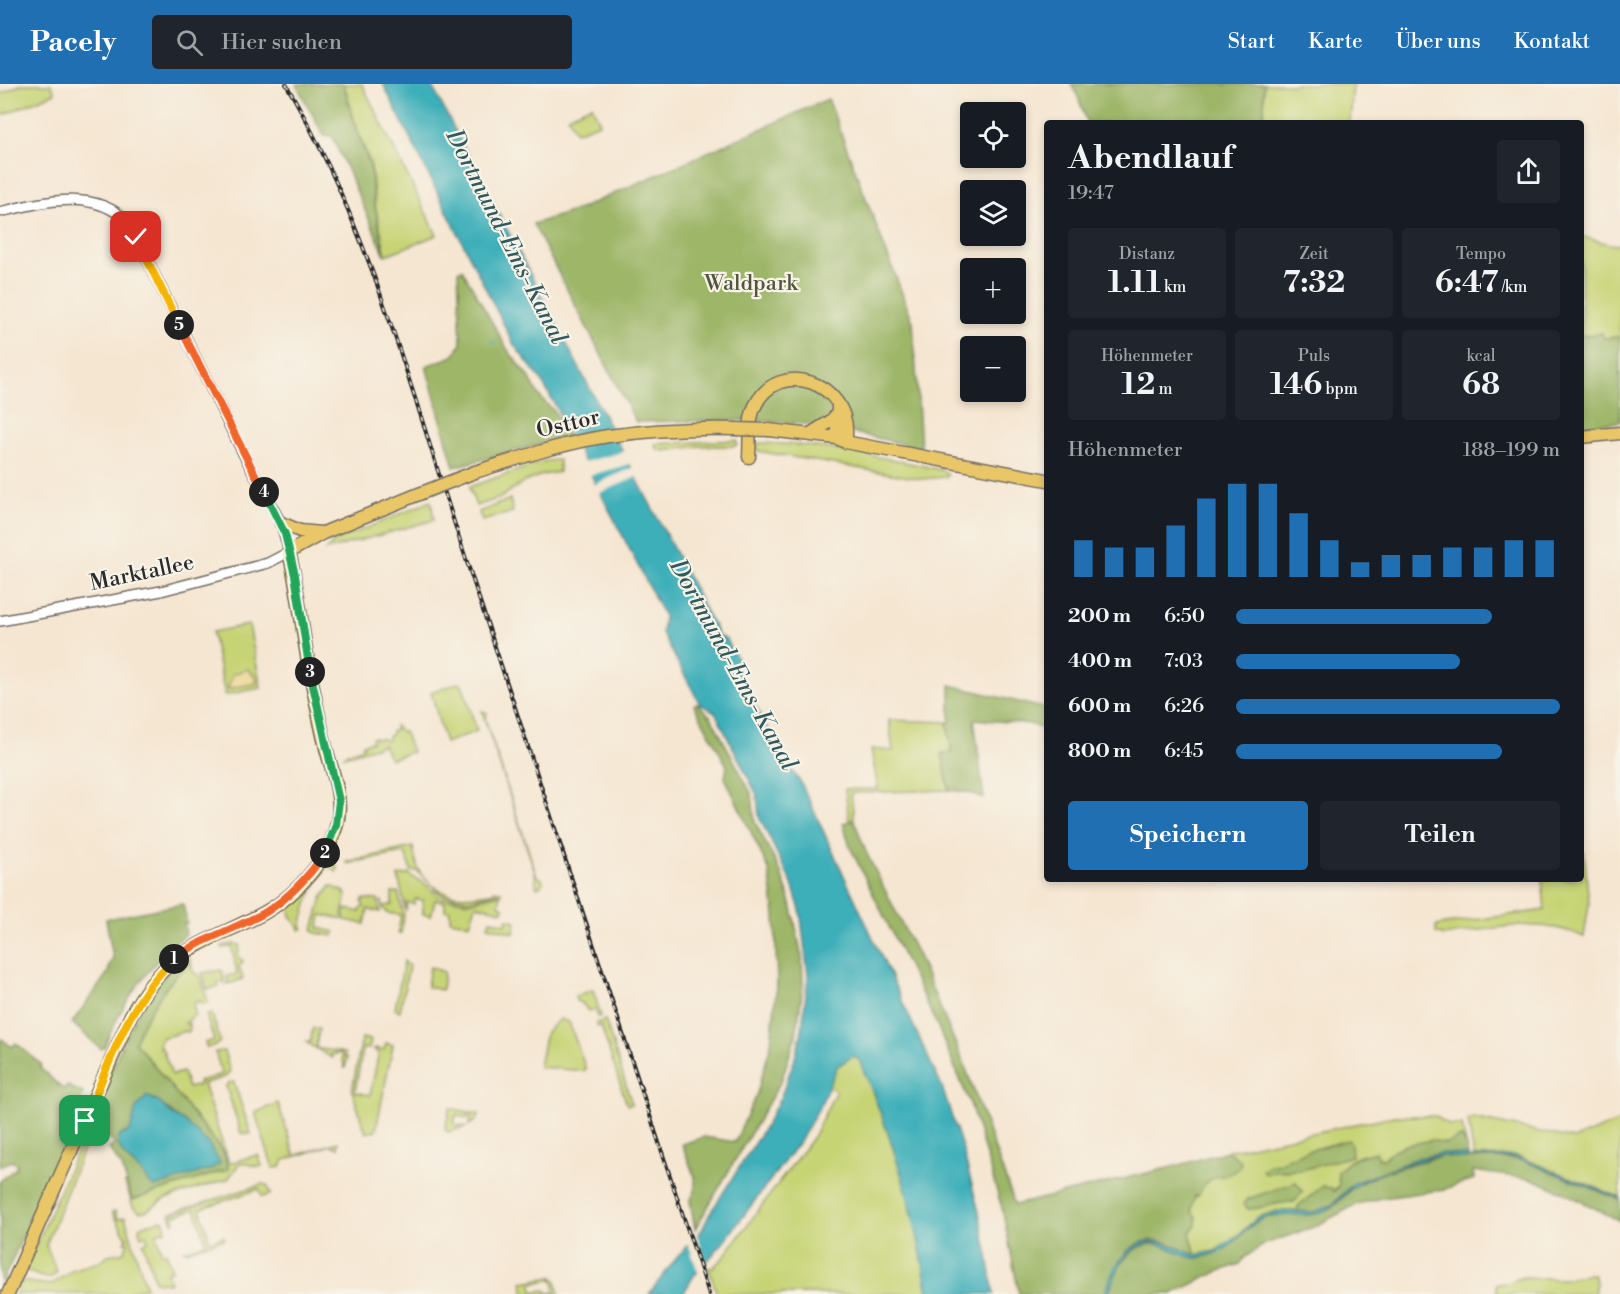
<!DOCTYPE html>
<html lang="de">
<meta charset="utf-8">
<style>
body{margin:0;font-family:"Libre Bodoni",serif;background:#20242c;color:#f1f3f6;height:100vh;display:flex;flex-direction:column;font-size:22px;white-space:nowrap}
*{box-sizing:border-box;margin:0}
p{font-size:20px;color:#9ea1a6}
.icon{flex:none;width:33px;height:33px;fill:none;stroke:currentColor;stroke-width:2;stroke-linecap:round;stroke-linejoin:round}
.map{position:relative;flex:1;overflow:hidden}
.panel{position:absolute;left:1044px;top:36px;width:540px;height:762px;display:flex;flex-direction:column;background:#171b24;border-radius:6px;box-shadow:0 3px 9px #0003}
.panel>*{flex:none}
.tools{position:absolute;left:960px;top:18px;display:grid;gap:12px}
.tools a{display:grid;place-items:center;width:66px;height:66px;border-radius:6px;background:#171b24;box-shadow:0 3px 9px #0003;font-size:30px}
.pin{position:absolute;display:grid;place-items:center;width:51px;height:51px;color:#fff;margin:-26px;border-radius:12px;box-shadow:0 3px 9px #0006}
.km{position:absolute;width:30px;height:30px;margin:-15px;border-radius:50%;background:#222;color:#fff;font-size:16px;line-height:30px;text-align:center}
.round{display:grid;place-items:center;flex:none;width:63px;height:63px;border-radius:6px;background:#20242c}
.headline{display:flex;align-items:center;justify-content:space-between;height:102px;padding:0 24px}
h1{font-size:33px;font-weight:700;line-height:45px}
.stats{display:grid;grid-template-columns:repeat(3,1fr);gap:9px;height:102px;padding:6px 24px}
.stats div{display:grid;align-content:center;border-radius:6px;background:#20242c;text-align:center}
.stats b{font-size:30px;font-weight:700}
.stats small{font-size:16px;font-weight:400}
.stats p{font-size:16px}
.chart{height:168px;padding:12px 24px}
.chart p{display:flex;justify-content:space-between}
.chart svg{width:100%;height:108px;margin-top:6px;stroke:#1f6fb2;stroke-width:6}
.cta{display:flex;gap:12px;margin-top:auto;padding:12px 24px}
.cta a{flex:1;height:69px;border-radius:6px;background:#1f6fb2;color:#fff;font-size:24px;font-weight:700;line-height:69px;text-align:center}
.cta a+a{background:#20242c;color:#f1f3f6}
ul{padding:0 24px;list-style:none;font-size:20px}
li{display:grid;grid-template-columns:96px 72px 1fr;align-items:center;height:45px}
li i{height:15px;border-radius:8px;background:#1f6fb2}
header{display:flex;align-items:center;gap:36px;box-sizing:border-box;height:84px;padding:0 30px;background:#1f6fb2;color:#fff}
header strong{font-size:28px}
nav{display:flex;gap:33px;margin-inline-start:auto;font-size:21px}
.search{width:420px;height:54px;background:#20242c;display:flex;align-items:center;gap:15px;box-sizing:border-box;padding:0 21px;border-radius:6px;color:#9ea1a6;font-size:22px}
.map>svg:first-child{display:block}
.green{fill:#c7d476;stroke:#798050;stroke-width:1.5}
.forest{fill:#9db667;stroke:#647049;stroke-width:1.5;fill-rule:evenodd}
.sand{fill:#eeda9e;stroke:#8c8264;stroke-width:1.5}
.water{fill:#3eafb9;stroke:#346d72;stroke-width:1.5}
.pier{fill:#f5e6d1}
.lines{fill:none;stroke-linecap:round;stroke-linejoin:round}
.stream{stroke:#3eafb9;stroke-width:1.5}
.minor-casing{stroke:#726c65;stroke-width:12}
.major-casing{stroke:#726c65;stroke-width:15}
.minor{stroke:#fff;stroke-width:9}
.major{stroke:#e9c769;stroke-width:12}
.rail-casing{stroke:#2b2b2b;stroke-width:4}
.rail{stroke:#f7f3e8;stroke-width:1.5;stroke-dasharray:4.5;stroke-linecap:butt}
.major-bridge-casing{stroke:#726c65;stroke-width:15;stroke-linecap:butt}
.major-bridge{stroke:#e9c769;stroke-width:12}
.split-1-casing{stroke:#fff;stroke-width:12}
.split-2-casing{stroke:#fff;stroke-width:12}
.split-3-casing{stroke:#fff;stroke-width:12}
.split-4-casing{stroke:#fff;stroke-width:12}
.split-5-casing{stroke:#fff;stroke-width:12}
.split-6-casing{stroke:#fff;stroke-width:12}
.split-1{stroke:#f5b400;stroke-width:8}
.split-2{stroke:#f0652b;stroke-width:8}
.split-3{stroke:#22a559;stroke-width:8}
.split-4{stroke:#22a559;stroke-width:8}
.split-5{stroke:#f0652b;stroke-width:8}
.split-6{stroke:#f5b400;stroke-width:8}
.labels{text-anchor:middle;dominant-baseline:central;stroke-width:4.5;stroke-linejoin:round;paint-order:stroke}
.park-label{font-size:22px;fill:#52553e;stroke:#f7f3e8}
.street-label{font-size:22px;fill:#2b2b2b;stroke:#f7f3e8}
.water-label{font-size:24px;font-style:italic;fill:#32595d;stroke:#f7f3e8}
</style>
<header>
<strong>Pacely</strong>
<div class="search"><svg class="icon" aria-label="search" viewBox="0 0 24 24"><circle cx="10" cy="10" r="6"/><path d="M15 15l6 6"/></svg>Hier suchen</div>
<nav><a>Start</a><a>Karte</a><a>Über uns</a><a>Kontakt</a></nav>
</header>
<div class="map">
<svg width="1620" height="1210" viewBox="0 0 1620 1210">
<rect width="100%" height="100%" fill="#f7f3e8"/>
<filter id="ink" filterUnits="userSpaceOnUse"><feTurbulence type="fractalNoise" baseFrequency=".0167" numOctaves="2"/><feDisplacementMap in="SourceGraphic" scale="12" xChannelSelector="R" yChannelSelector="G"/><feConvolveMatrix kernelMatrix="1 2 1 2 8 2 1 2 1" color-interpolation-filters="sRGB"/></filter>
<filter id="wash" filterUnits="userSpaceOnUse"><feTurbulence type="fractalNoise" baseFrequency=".008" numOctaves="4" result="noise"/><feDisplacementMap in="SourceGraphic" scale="24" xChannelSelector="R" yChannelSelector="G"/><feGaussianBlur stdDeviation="1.35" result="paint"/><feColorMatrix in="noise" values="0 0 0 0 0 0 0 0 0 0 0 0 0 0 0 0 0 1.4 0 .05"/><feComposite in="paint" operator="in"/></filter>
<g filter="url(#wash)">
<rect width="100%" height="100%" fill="#f5e6d1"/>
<!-- green -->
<g class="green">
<polygon points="22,0 51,0 55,9 0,32 0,10"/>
<polygon points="344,0 362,0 437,151 386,171 375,120 371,82 356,42"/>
<polygon points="1264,0 1353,0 1350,39 1264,39"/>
<polygon points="592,21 600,39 576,48 568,32"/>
<polygon points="1581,152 1608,160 1620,161 1620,253 1603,254 1602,249 1581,252"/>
<polygon points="737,356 737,361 734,362 700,362 664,367 657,365 655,360"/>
<path d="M 759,359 C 822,360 882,373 942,386 L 948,390 L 946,393 L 921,395 L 758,367 L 757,361 Z"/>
<polygon points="559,376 559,388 542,391 524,398 500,414 476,422 469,403 545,377"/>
<polygon points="510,415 513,428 482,437 479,428"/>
<polygon points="431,417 434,436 326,466 333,458"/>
<polygon points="249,541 261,604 225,611 212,548"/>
<polygon points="458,599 462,600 477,647 445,659 431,608"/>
<polygon points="482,627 487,629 485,635 536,790 538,793 542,795 543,798 540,802 536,803 535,788"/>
<polygon points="889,636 947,638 952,669 942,669 949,706 851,709 854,736 849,736 845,705 878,705 871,665 893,667"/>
<polygon points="395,642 402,648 404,647 412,668 390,675 383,661 344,672 347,669 363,663 363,660 373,657 372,654 375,653 376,655 381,654 386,657 388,656 388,652 392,650 391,647 396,646"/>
<path d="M 413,763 C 415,771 416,783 421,790 C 441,816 465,814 494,808 L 494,806 L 502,808 L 468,816 L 442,811 L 417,787 L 411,787 L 405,769 L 360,777 L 358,775 L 358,777 L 349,780 L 346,778 Z"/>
<path d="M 1581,768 L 1584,768 L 1589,820 L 1584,853 C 1539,832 1491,845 1444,852 L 1436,849 L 1436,842 L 1446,840 L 1545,826 L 1542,795 L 1581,795 Z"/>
<path d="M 333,770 L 338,773 L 335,779 L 338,785 L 336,788 L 330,783 L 326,784 C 311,807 307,816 301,843 L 303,844 L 300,846 L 291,832 L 289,820 L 312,800 Z"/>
<polygon points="410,790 411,792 425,800 441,814 451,815 469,818 501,810 499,821 504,823 503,827 476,821 470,840 450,836 450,827 445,826 445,818 435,816 431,832 423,830 423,816 415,815 414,820 407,819 406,827 398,792"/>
<polygon points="331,802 345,808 344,810 347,811 342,835 321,831 319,844 335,848 334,852 316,849 313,846 322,814"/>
<polygon points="398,808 404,831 401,849 398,849 401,831 387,829 387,827 383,826 381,816 383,822 392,821 392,809"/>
<polygon points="363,815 378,816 380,828 368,825 365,840 344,836 346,825 360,828 361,824 364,823 362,819"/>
<polygon points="507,835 516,837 514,849 488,842 490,836 506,840"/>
<polygon points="234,860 240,861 238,870 240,875 243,876 242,880 239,882 243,895 228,900 227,892 237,890 232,863 222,864 222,862"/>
<polygon points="404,877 409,882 400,927 395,925"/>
<path d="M 191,878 L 193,888 L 200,892 L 208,918 L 202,920 L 201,917 L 194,919 L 195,923 L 193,924 L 196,930 L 185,939 L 187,941 L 189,939 L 190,945 L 188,948 L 185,947 L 162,954 L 159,959 L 160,964 L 162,964 L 172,991 L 183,988 L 188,1004 L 199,1001 L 198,998 L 222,990 L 215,968 L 224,967 L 230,987 L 225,993 L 203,1000 L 229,1079 L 258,1071 L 262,1082 C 254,1085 248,1077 239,1080 L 228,1095 L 165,1115 L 146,1127 L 140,1128 L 133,1123 L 125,1099 L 127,1098 L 132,1116 L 229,1085 L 224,1068 L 135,958 C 143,936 158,913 173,895 C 178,888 186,884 191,878 Z"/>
<polygon points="430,883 444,888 442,906 427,903"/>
<polygon points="222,886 225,901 222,897 218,898 219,902 207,906 202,889"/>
<polygon points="593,906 601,932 598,933 595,925 588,927 582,919 576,917 575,912"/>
<polygon points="212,930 220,957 218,960 207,964 205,959 214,956 206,931"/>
<polygon points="560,935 569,938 586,985 584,987 539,983 546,948"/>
<polygon points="605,936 632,1020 627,1021 601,942 597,943 596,939"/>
<polygon points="313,944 319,945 316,964 345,969 344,973 347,974 345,985 341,969 331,971 332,974 304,957 310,958"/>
<polygon points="362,954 371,956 369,965 363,964 355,1008 370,1011 379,968 374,966 374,964 384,966 386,959 393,961 376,1046 366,1049 352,1007"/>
<path d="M 850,972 L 856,972 L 859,976 C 892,1051 916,1128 928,1210 L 717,1210 L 708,1183 L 712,1184 L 722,1175 L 813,1053 L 836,1007 L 829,1002 L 837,983 Z"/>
<polygon points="234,998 251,1050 241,1049 226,1002 228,999"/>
<polygon points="278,1019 295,1072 338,1058 338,1064 331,1061 284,1076 281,1083 273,1084 255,1029"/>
<polygon points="450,1024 479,1030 476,1037 469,1041 471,1031 468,1030 467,1034 456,1031 454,1040 465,1043 448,1048 445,1046"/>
<path d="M 1394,1032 L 1435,1032 L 1449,1041 L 1462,1041 L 1467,1064 L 1465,1059 C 1439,1060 1404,1052 1384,1075 L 1363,1071 L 1355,1074 L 1338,1087 L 1339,1102 L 1333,1108 L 1331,1105 L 1323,1102 L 1298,1122 L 1298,1127 L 1277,1127 L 1258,1133 L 1236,1153 L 1215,1167 L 1195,1171 C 1195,1162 1191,1157 1190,1148 L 1196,1142 C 1193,1131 1188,1122 1195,1112 L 1198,1112 L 1203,1100 L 1214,1093 L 1227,1091 L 1241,1077 L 1227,1067 Z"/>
<polygon points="1473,1034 1574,1055 1620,1037 1620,1113 1516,1072 1474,1073 1468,1036"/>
<polygon points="80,1060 84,1063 46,1161 57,1188 50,1194 41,1193 25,1186"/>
<polygon points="263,1100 267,1101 271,1110 262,1113 259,1105 200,1125 210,1157 224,1152 224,1155 186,1167 184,1166 206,1159 195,1125 173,1132 175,1138 173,1139 170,1131 172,1129"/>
<polygon points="115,1127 118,1135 125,1133 146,1203 124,1210 15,1210 22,1197 51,1201 74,1185 101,1177 108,1171 124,1168 128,1159 125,1158 127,1154 113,1130 112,1128"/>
<polygon points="160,1136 164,1137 166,1146 156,1149 162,1169 166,1168 172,1186 167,1188 170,1198 168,1199 155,1197 143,1159 148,1157 146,1151 141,1152 139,1146 140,1142"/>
<polygon points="1590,1190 1593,1190 1596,1198 1594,1210 1497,1210 1496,1200 1508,1199 1523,1193 1563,1195"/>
<polygon points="552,1193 552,1196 532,1199 533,1207 546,1206 547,1209 555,1208 553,1193 556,1196 559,1210 525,1210 522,1198"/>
</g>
<!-- forest -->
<g class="forest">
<polygon points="296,0 344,0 355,42 370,82 374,119 385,171 332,52 324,52"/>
<polygon points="1071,0 1264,0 1264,39 1087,39 1078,13"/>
<polygon points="828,15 913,238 921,364 819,341 748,336 636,338 533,140 577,126"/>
<polygon points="462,185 509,268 528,291 540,313 555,328 568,353 454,383 426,282 453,272 461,260 458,187"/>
<polygon points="1602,249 1603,254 1620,253 1620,338 1581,341 1581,252"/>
<polygon points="950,601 1047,625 1047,647 1030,640 974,635 984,714 967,708 949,706 942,669 952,669 947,638 950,638"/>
<polygon points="697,619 711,633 752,711 755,738 781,789 791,819 802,874 803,901 796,951 781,997 695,1145 690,1117 695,1107 695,1094 682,1060 704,1053 735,1058 757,1009 771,960 777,899 775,831 769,786 725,694 727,682 694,621"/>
<path d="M 854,736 L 866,768 L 919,874 L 965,982 L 1015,1121 L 1180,1081 L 1227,1067 L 1241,1077 L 1239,1084 C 1230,1094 1215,1089 1206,1099 C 1202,1102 1201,1108 1198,1112 L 1195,1112 L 1191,1126 L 1196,1133 L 1196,1142 L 1190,1148 C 1191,1157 1195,1162 1195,1171 C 1185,1167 1175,1162 1165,1158 C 1129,1148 1115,1184 1105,1210 L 1019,1210 L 1002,1124 L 971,1022 L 937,941 L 850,763 L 843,739 Z"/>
<path d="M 183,820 L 187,839 L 184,840 L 186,850 C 149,879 121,920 104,964 L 101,965 L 72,939 L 110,886 L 108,884 L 113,874 L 106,835 Z"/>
<path d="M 189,874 L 191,878 C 186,884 178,888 173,895 C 158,913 143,936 135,958 L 224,1069 L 229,1085 L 132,1116 L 122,1083 L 109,1065 L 115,1060 L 104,1048 L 98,1053 L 90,1049 L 89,1041 C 107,998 132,926 163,893 C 170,886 178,881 185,875 ZM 159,1018 L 208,1059 L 148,1098 L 122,1050 L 130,1047 L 131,1043 Z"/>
<polygon points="2,955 12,963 16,959 42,981 40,984 63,1005 68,1002 83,1009 72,1039 71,1046 0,1203 0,1097 16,1084 17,1080 12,1077 0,1082 0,958"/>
<polygon points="1461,1053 1465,1059 1468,1072 1443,1069 1419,1074 1354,1099 1344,1108 1332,1121 1314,1128 1298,1127 1298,1122 1323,1102 1332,1105 1333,1108 1339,1103 1338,1087 1354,1074 1376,1068 1379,1075 1384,1075 1394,1066 1406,1061 1433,1056 1445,1060"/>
<polygon points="1348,1056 1351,1060 1352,1072 1302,1086 1275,1087 1266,1090 1262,1086 1270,1080 1281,1079 1284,1076 1310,1066"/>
<path d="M 1443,1072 C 1471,1078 1500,1070 1527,1078 L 1620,1116 L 1620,1137 L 1563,1108 L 1532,1095 L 1473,1087 L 1474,1095 L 1442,1106 L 1382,1114 L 1357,1120 L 1316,1142 L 1265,1160 L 1245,1173 L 1240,1180 L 1217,1188 L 1172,1210 L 1108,1210 C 1115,1191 1121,1172 1140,1163 C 1163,1152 1179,1175 1197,1174 C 1202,1174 1210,1171 1215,1170 C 1234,1163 1247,1141 1262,1135 C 1284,1126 1307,1134 1329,1125 C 1340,1121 1346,1107 1357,1101 C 1384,1087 1414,1079 1443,1072 Z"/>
<path d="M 1296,1098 L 1303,1108 L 1294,1118 C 1277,1117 1264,1125 1248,1125 L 1244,1120 L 1248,1115 Z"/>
</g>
<!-- sand -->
<polygon class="sand" points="248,585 256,594 257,599 227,605 233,590"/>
<!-- water -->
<g class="water">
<path d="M 383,0 L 431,0 L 719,552 L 726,555 L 739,578 L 738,589 L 784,675 L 801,699 L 942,1003 L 962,1063 L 978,1124 L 988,1171 L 994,1210 L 928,1210 C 916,1128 892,1051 859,976 L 853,972 L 837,983 L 821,1020 L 802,1054 L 723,1159 L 693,1193 L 683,1210 L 649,1210 L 678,1172 L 702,1146 L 709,1131 L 766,1041 L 781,1012 L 794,977 L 801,951 L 808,892 L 800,826 L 792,800 L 759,733 L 757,711 L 715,628 L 700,620 L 662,549 L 664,532 L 554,319 L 539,293 L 514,261 Z"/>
<path d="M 147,1012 L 159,1018 L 170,1029 L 185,1038 L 208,1059 L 220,1079 L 211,1085 L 154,1103 C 149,1100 148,1096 145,1092 C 134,1078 118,1074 118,1053 L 130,1047 L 136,1024 Z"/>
<path d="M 1443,1069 L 1468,1072 L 1468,1075 C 1459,1075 1450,1071 1441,1072 C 1418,1075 1375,1090 1355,1102 C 1340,1111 1334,1127 1315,1130 C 1297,1134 1279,1127 1261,1135 C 1245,1143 1234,1164 1214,1170 C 1209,1171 1201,1174 1196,1174 C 1179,1174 1166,1155 1144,1161 C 1122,1166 1115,1192 1108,1210 L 1105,1210 L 1114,1184 L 1128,1166 L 1143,1158 L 1163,1158 L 1195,1171 L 1215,1167 L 1236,1153 L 1258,1133 L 1277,1127 L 1314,1128 L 1332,1121 L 1344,1108 L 1354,1099 L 1419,1074 Z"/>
<polygon points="1516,1072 1614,1111 1620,1113 1620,1115 1516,1074 1473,1074 1474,1073"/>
</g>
<!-- pier -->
<g class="pier">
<polygon points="626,367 633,379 588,392 581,379"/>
<polygon points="635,383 639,392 597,410 593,401"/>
<polygon points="696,1148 707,1182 699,1191 688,1159"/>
</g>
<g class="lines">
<!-- stream -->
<polyline class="stream" points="492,259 497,257"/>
</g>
</g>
<g filter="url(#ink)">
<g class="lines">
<!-- minor casing -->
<g class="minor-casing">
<path id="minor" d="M 0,128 C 42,118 95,103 129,139 L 244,371 L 281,439 L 289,468 L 268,479 L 161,507 L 0,537"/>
</g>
<!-- major casing -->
<g class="major-casing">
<g id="major">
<polyline points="769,346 837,354 845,358 1047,396"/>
<polyline points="810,350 831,337 838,329"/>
<polyline points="1581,353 1620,349"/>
<polyline points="837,354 838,320"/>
<path d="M 749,373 C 750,357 748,337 755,322 C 778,273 850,298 846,352"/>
<path d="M 475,388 C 519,374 563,359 608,352 C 651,346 693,344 736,345"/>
<polyline points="281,439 300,447 321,449"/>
<path d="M 8,1210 L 131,931 C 168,863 201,862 264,829 C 297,811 331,773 338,735 C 342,711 332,687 326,664 C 320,639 315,614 310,588 C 302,548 299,507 289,468 L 323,449 L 419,410"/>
</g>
</g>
<!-- minor -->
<use href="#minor" class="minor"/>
<!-- major -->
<use href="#major" class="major"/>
<!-- rail casing -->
<g class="rail-casing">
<path id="rail" d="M 286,0 C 372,148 413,314 466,475 C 546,720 627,965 709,1210"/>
</g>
<!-- rail -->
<use href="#rail" class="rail"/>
<!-- major-bridge casing -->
<g class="major-bridge-casing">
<g id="major-bridge">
<polyline points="736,345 769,346"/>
<polyline points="419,410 475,388"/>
</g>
</g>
<!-- major-bridge -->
<use href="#major-bridge" class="major-bridge"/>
</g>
</g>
<g class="lines" filter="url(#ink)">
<!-- split-1 casing -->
<g class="split-1-casing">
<path id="split-1" d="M 85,1037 C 109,981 128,917 174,875"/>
</g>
<!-- split-2 casing -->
<g class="split-2-casing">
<path id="split-2" d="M 174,875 C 202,854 236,845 266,828 C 290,813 309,792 325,769"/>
</g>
<!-- split-3 casing -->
<g class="split-3-casing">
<polyline id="split-3" points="310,588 339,717 336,741 325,769"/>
</g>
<!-- split-4 casing -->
<g class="split-4-casing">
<polyline id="split-4" points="264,408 285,450 295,491 310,588"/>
</g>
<!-- split-5 casing -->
<g class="split-5-casing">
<polyline id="split-5" points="179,241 264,408"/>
</g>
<!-- split-6 casing -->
<g class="split-6-casing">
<polyline id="split-6" points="136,153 179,241"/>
</g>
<!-- split-1 -->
<use href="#split-1" class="split-1"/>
<!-- split-2 -->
<use href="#split-2" class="split-2"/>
<!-- split-3 -->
<use href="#split-3" class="split-3"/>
<!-- split-4 -->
<use href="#split-4" class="split-4"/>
<!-- split-5 -->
<use href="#split-5" class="split-5"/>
<!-- split-6 -->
<use href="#split-6" class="split-6"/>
</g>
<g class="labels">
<!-- park labels -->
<g class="park-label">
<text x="751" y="199">Waldpark</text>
</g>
<!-- street labels -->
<g class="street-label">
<text transform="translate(568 340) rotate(-13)">Osttor</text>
<text transform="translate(142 489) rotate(-12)">Marktallee</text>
</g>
<!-- water labels -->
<g class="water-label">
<text transform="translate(506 153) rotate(63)">Dortmund-Ems-Kanal</text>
<text transform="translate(733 581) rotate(61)">Dortmund-Ems-Kanal</text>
</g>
</g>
</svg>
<div class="tools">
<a><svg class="icon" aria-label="locate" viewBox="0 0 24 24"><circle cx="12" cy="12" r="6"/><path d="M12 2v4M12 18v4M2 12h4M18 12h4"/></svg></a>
<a><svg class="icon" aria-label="layers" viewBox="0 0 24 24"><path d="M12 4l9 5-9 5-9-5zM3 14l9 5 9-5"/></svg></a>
<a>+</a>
<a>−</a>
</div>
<div class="pin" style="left:85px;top:1037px;background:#1e9e55"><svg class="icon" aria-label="arrive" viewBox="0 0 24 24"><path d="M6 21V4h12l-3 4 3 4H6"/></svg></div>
<div class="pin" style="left:136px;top:153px;background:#d93025"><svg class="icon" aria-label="check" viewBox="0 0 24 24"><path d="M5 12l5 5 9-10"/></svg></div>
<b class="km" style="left:174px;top:875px">1</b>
<b class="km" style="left:325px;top:769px">2</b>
<b class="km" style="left:310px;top:588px">3</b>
<b class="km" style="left:264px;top:408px">4</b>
<b class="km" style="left:179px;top:241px">5</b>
<section class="panel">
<div class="headline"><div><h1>Abendlauf</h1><p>19:47</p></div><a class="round"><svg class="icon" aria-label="share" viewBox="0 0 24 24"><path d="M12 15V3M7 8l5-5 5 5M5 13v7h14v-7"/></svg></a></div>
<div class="stats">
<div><p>Distanz</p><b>1.11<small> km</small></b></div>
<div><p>Zeit</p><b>7:32</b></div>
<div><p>Tempo</p><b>6:47<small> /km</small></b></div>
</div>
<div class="stats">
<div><p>Höhenmeter</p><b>12<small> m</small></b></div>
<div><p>Puls</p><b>146<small> bpm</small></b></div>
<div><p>kcal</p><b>68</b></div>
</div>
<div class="chart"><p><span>Höhenmeter</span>188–199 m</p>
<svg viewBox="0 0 160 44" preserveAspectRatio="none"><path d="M5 44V29M15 44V32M25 44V32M35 44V23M45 44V12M55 44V6M65 44V6M75 44V18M85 44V29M95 44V38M105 44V35M115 44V35M125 44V32M135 44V32M145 44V29M155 44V29"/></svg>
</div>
<ul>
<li><b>200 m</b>6:50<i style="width:79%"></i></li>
<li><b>400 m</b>7:03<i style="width:69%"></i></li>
<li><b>600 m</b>6:26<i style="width:100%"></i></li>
<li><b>800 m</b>6:45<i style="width:82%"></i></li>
</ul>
<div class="cta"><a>Speichern</a><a>Teilen</a></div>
</section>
</div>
